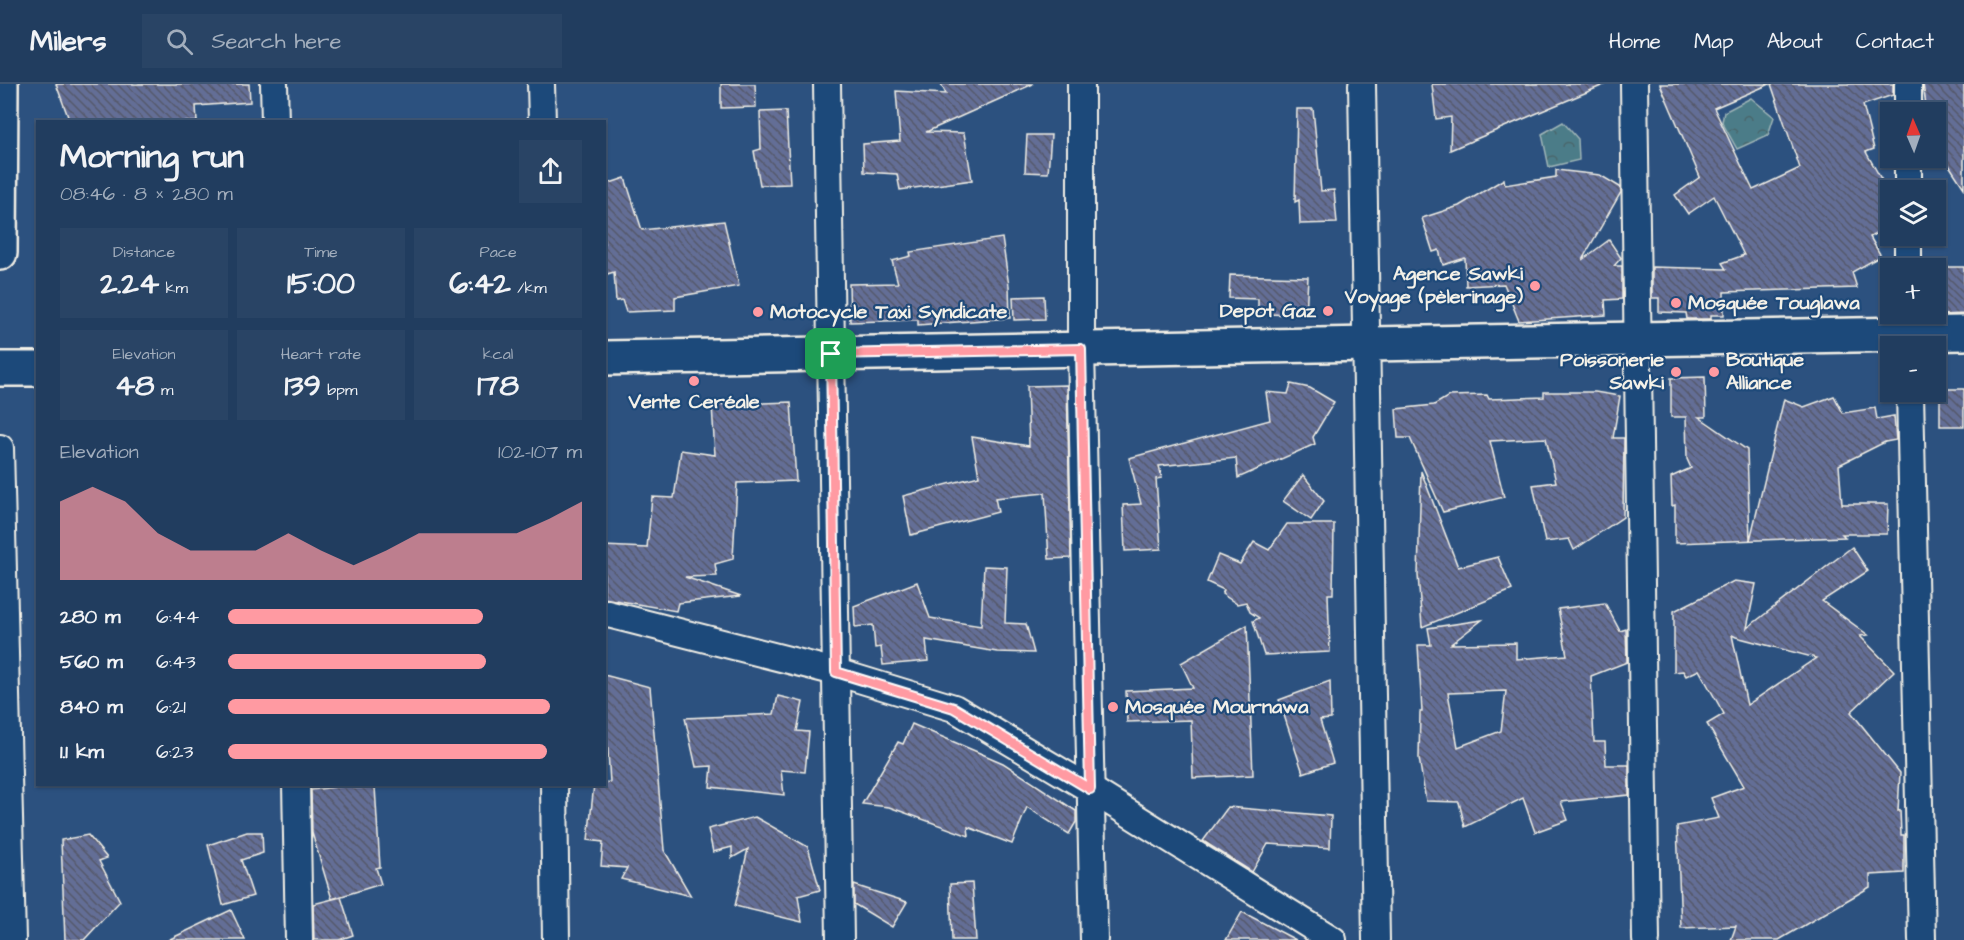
<!DOCTYPE html>
<meta charset="utf-8">
<style>
body{margin:0;font-family:"Architects Daughter",sans-serif;background:#294465;color:#f1f3f6;height:100vh;display:flex;flex-direction:column;font-size:22px;white-space:nowrap}
*{box-sizing:border-box;margin:0}
p{font-size:20px;color:#a2aebd}
.icon{flex:none;width:33px;height:33px;fill:none;stroke:currentColor;stroke-width:2;stroke-linecap:round;stroke-linejoin:round}
.map{position:relative;flex:1;overflow:hidden}
.side{position:absolute;left:36px;top:36px;width:570px;height:666px;display:flex;flex-direction:column;background:#213d5f;border-radius:0px;box-shadow:0 2px 4px #0004,0 0 0 2px #3e5674}
.side>*{flex:none}
.needle{width:39px;rotate:358deg}
.buttons{position:absolute;left:1880px;top:18px;display:grid;gap:12px}
.buttons a{display:grid;place-items:center;width:66px;height:66px;border-radius:0px;background:#213d5f;box-shadow:0 2px 4px #0004,0 0 0 2px #3e5674;font-size:30px}
.pin{position:absolute;display:grid;place-items:center;width:51px;height:51px;color:#fff;margin:-26px;border-radius:12px;box-shadow:0 3px 9px #0006}
.round{display:grid;place-items:center;flex:none;width:63px;height:63px;border-radius:0px;background:#294465}
.head{display:flex;align-items:center;justify-content:space-between;height:102px;padding:0 24px}
h1{font-size:33px;font-weight:800;line-height:45px}
.metrics{display:grid;grid-template-columns:repeat(3,1fr);gap:9px;height:102px;padding:6px 24px}
.metrics div{display:grid;align-content:center;border-radius:0px;background:#294465;text-align:center}
.metrics b{font-size:30px;font-weight:800}
.metrics small{font-size:16px;font-weight:400}
.metrics p{font-size:16px}
.chart{height:168px;padding:12px 24px}
.chart p{display:flex;justify-content:space-between}
.chart svg{width:100%;height:108px;margin-top:6px;fill:#ff9aa2;opacity:.7}
ul{padding:0 24px;list-style:none;font-size:20px}
li{display:grid;grid-template-columns:96px 72px 1fr;align-items:center;height:45px}
li i{height:15px;border-radius:8px;background:#ff9aa2}
header{display:flex;align-items:center;gap:36px;box-sizing:border-box;height:84px;padding:0 30px;background:#213d5f;border-bottom:2px solid #3e5674}
header strong{font-size:28px}
nav{display:flex;gap:33px;margin-inline-start:auto;font-size:21px}
.search{width:420px;height:54px;background:#294465;display:flex;align-items:center;gap:15px;box-sizing:border-box;padding:0 21px;border-radius:0px;color:#a2aebd;font-size:22px}
.map>svg:first-child{display:block}
.forest{fill:url(#forest-crowns);stroke:#a0b6b8;stroke-width:1.5}
.building{fill:url(#building-back-hatch);stroke:#f4f1e8;stroke-width:1.5;fill-rule:evenodd}
.lines{fill:none;stroke-linecap:round;stroke-linejoin:round}
.street-casing{stroke:#f4f1e8;stroke-width:30}
.secondary-casing{stroke:#f4f1e8;stroke-width:38}
.street{stroke:#1f4a7a;stroke-width:26}
.secondary{stroke:#1f4a7a;stroke-width:33}
.route-casing{stroke:#fff;stroke-width:12}
.route{stroke:#ff9aa2;stroke-width:8}
.poi-dot{fill:#ff9aa2;stroke:#1f4a7a;stroke-width:2}
.labels{text-anchor:middle;dominant-baseline:central;stroke-width:4.5;stroke-linejoin:round;paint-order:stroke}
.poi-label{font-size:20px;font-weight:bold;fill:#f4f1e8;stroke:#1f4a7a;text-anchor:start}
</style>
<header>
<strong>Milers</strong>
<div class="search"><svg class="icon" aria-label="search" viewBox="0 0 24 24"><circle cx="10" cy="10" r="6"/><path d="M15 15l6 6"/></svg>Search here</div>
<nav><a>Home</a><a>Map</a><a>About</a><a>Contact</a></nav>
</header>
<div class="map">
<svg width="1964" height="856" viewBox="0 0 1964 856">
<defs>
<pattern id="forest-crowns" width="20" height="18" patternUnits="userSpaceOnUse" patternTransform="scale(1.5)"><rect width="20" height="18" fill="#4b7c88"/><path d="M2 6a3 3 0 1 1 6 0M12 15a3 3 0 1 1 6 0" fill="none" stroke="#4a656a"/></pattern>
<pattern id="building-back-hatch" width="6" height="6" patternUnits="userSpaceOnUse" patternTransform="scale(1.5)"><rect width="6" height="6" fill="#636e96"/><path d="M-1 5l2 2M0 0l6 6M5-1l2 2" fill="none" stroke="#55596a"/></pattern>
</defs>
<rect width="100%" height="100%" fill="#2c517f"/>
<filter id="ink" filterUnits="userSpaceOnUse"><feTurbulence type="fractalNoise" baseFrequency=".0167" numOctaves="2"/><feDisplacementMap in="SourceGraphic" scale="12" xChannelSelector="R" yChannelSelector="G"/><feConvolveMatrix kernelMatrix="1 2 1 2 8 2 1 2 1" color-interpolation-filters="sRGB"/></filter>
<g filter="url(#ink)">
<!-- forest -->
<g class="forest">
<polygon points="1751,14 1774,33 1768,51 1737,65 1722,38 1724,28"/>
<polygon points="1563,38 1578,55 1579,76 1549,83 1542,50"/>
</g>
<!-- building -->
<g class="building">
<polygon points="56,0 249,0 250,18 196,22 197,38 70,38"/>
<polygon points="721,0 755,0 756,23 721,24"/>
<polygon points="941,0 1033,0 926,48 964,49 972,96 900,106 897,90 864,88 863,60 900,57 896,7 946,10"/>
<polygon points="1432,0 1606,0 1450,66 1451,33 1436,35"/>
<polygon points="1660,0 1770,0 1714,24 1753,106 1800,84 1771,0 1893,0 1893,11 1863,21 1874,65 1866,68 1890,111 1890,142 1870,153 1881,172 1852,188 1857,204 1724,208 1724,231 1711,231 1711,235 1687,235 1686,229 1659,228 1659,214 1652,214 1652,183 1726,185 1722,179 1744,171 1714,112 1688,130 1675,111 1700,93"/>
<polygon points="1923,0 1964,0 1964,104 1945,75 1940,77 1935,58 1935,28 1927,28"/>
<polygon points="1297,25 1313,25 1321,107 1334,106 1337,139 1300,140 1299,116 1295,118"/>
<polygon points="786,27 790,100 760,101 754,67 761,65 760,28"/>
<polygon points="1027,51 1051,51 1048,89 1025,88"/>
<polygon points="1556,86 1600,91 1620,103 1621,108 1582,176 1609,156 1621,174 1614,182 1622,182 1622,215 1605,216 1606,231 1519,237 1504,200 1466,202 1465,174 1443,181 1439,166 1433,168 1422,134 1459,122 1504,95 1505,101 1556,93"/>
<polygon points="625,94 642,146 724,137 739,202 675,213 675,226 626,228 622,216 616,217 614,188 604,191 604,101"/>
<polygon points="1002,154 1009,202 1010,234 918,241 918,236 850,238 849,200 898,199 892,177 911,172 910,168"/>
<polygon points="1940,183 1964,183 1964,230 1942,231"/>
<polygon points="1230,191 1308,193 1306,231 1258,230 1258,215 1229,214"/>
<polygon points="1044,212 1045,235 1014,236 1013,213"/>
<polygon points="1705,293 1706,333 1699,333 1747,366 1750,456 1784,315 1804,323 1834,312 1843,329 1875,324 1877,335 1894,332 1896,356 1885,358 1839,381 1842,420 1888,420 1887,450 1842,450 1845,453 1675,459 1675,421 1672,422 1671,393 1691,384 1687,375 1686,333 1671,333 1671,294"/>
<polygon points="1291,300 1310,304 1334,318 1313,353 1315,360 1238,394 1236,374 1159,382 1162,394 1156,395 1161,465 1125,467 1123,421 1141,420 1129,374 1270,336 1266,308 1288,310"/>
<polygon points="1067,301 1071,474 1049,475 1045,409 995,414 998,428 911,451 903,412 979,392 972,353 1029,362 1027,302"/>
<rect x="1940" y="305" width="24" height="37"/>
<polygon points="1544,308 1595,308 1620,312 1613,354 1624,354 1623,433 1574,466 1569,455 1545,458 1533,401 1556,398 1546,354 1490,357 1504,413 1443,428 1410,354 1398,354 1396,325 1434,321 1449,312 1487,311 1489,315 1544,313"/>
<polygon points="791,318 796,397 737,399 733,475 715,480 717,492 685,493 741,512 678,519 676,527 604,514 604,462 647,464 652,413 674,414 681,366 715,371 712,321"/>
<polygon points="1421,387 1458,483 1498,473 1512,506 1422,543 1418,491"/>
<polygon points="1303,391 1324,417 1311,436 1283,417"/>
<polygon points="1287,440 1334,440 1333,510 1328,510 1330,568 1264,571 1253,537 1259,534 1250,528 1246,518 1237,520 1222,510 1224,506 1207,498 1218,471 1240,480 1254,458 1269,466"/>
<path d="M 1852,463 L 1868,487 L 1822,517 L 1868,551 L 1860,552 L 1894,587 L 1851,628 L 1900,689 L 1898,727 L 1900,726 L 1901,751 L 1904,751 L 1904,789 L 1870,791 L 1870,803 L 1779,856 L 1731,856 L 1736,842 L 1681,844 L 1677,742 L 1719,734 L 1711,714 L 1744,702 L 1707,640 L 1724,630 L 1699,586 L 1686,592 L 1683,587 L 1674,588 L 1674,527 L 1734,497 L 1756,500 L 1747,544 ZM 1732,551 L 1736,553 L 1816,574 L 1747,621 Z"/>
<polygon points="984,482 1007,483 1005,539 1026,540 1034,569 997,568 926,556 928,577 883,581 881,563 875,564 873,541 855,543 854,522 917,498 930,534 981,542"/>
<path d="M 1605,519 L 1620,547 L 1626,545 L 1627,578 L 1591,592 L 1594,658 L 1605,658 L 1606,681 L 1629,681 L 1629,711 L 1561,718 L 1568,736 L 1535,748 L 1523,714 L 1465,743 L 1459,718 L 1426,717 L 1419,674 L 1420,628 L 1422,628 L 1418,561 L 1431,561 L 1428,544 L 1482,536 L 1451,560 L 1516,559 L 1516,575 L 1567,571 L 1558,525 ZM 1506,607 L 1501,647 L 1458,663 L 1448,609 Z"/>
<polygon points="1247,541 1253,691 1193,694 1191,636 1127,638 1126,607 1193,604 1181,579"/>
<polygon points="604,591 650,603 664,766 691,812 621,795 627,784 601,782 603,758 588,756 594,700 610,698 607,653 604,652"/>
<polygon points="1330,597 1331,635 1320,636 1333,679 1303,689 1279,616"/>
<polygon points="778,612 803,618 797,647 809,648 805,688 781,686 784,711 710,703 712,682 696,683 685,634 774,630"/>
<polygon points="912,640 1003,679 1076,727 1076,738 1069,750 1027,723 1012,760 968,743 969,752 889,723 862,720 898,658 903,660"/>
<polygon points="353,701 354,704 375,703 380,783 376,784 381,800 332,815 312,749 311,706"/>
<polygon points="1228,723 1331,732 1330,764 1268,760 1252,788 1203,757"/>
<polygon points="755,733 808,763 820,806 798,812 802,838 735,822 748,765 732,774 732,763 713,768 708,745"/>
<polygon points="247,748 262,748 263,769 241,776 253,812 223,821 208,761"/>
<polygon points="88,751 107,774 99,777 120,817 84,856 65,856 61,756"/>
<polygon points="972,799 976,856 952,856 950,800"/>
<polygon points="854,801 907,818 892,843 854,820"/>
<polygon points="341,813 353,851 339,856 314,856 313,820"/>
<polygon points="231,826 245,856 168,856"/>
<polygon points="1242,828 1296,856 1226,856"/>
</g>
<g class="lines">
<!-- street casing -->
<g class="street-casing">
<g id="street">
<polyline points="274,0 275,38"/>
<polyline points="541,0 542,38"/>
<polyline points="827,0 840,856"/>
<polyline points="1081,0 1081,265 1094,856"/>
<polyline points="1362,0 1376,856"/>
<polyline points="1634,0 1646,856"/>
<polyline points="1908,0 1908,28"/>
<polyline points="1908,74 1908,106"/>
<polyline points="1908,152 1908,184"/>
<polyline points="1910,308 1922,856"/>
<polyline points="0,364 12,856"/>
<polyline points="604,529 836,588 954,624 1090,705 1333,856"/>
<polyline points="296,700 299,856"/>
<polyline points="554,700 556,856"/>
</g>
</g>
<!-- secondary casing -->
<g class="secondary-casing">
<g id="secondary">
<polyline points="0,169 1,0"/>
<polyline points="604,274 1964,249"/>
<polyline points="0,285 38,285"/>
</g>
</g>
<!-- street -->
<use href="#street" class="street"/>
<!-- secondary -->
<use href="#secondary" class="secondary"/>
</g>
</g>
<g class="lines" filter="url(#ink)">
<!-- route casing -->
<g class="route-casing">
<polygon id="route" points="1081,265 1090,705 954,624 836,588 831,270"/>
</g>
<!-- route -->
<use href="#route" class="route"/>
</g>
<!-- markers -->
<g class="poi-dot">
<circle cx="1535" cy="202" r="6"/>
<circle cx="1676" cy="219" r="6"/>
<circle cx="1328" cy="227" r="6"/>
<circle cx="758" cy="228" r="6"/>
<circle cx="1676" cy="288" r="6"/>
<circle cx="1714" cy="288" r="6"/>
<circle cx="694" cy="297" r="6"/>
<circle cx="1113" cy="623" r="6"/>
</g>
<g class="labels">
<!-- poi labels -->
<g class="poi-label">
<text x="1523" y="190" text-anchor="end">Agence Sawki<tspan x="1523" dy="23">Voyage (pèlerinage)</tspan></text>
<text x="1688" y="219">Mosquée Touglawa</text>
<text x="1316" y="227" text-anchor="end">Depot Gaz</text>
<text x="770" y="228">Motocycle Taxi Syndicate</text>
<text x="1664" y="276" text-anchor="end">Poissonerie<tspan x="1664" dy="23">Sawki</tspan></text>
<text x="1726" y="276">Boutique<tspan x="1726" dy="23">Alliance</tspan></text>
<text x="694" y="318" text-anchor="middle">Vente Ceréale</text>
<text x="1125" y="623">Mosquée Mournawa</text>
</g>
</g>
</svg>
<div class="buttons">
<a><svg class="needle" viewBox="-14 -14 28 28"><path d="M0-13l5 13h-10z" fill="#e53935"/><path d="M0 13l5-13h-10z" fill="#a2aebd"/></svg></a>
<a><svg class="icon" aria-label="layers" viewBox="0 0 24 24"><path d="M12 4l9 5-9 5-9-5zM3 14l9 5 9-5"/></svg></a>
<a>+</a>
<a>−</a>
</div>
<div class="pin" style="left:831px;top:270px;background:#1e9e55"><svg class="icon" aria-label="arrive" viewBox="0 0 24 24"><path d="M6 21V4h12l-3 4 3 4H6"/></svg></div>
<section class="side">
<div class="head"><div><h1>Morning run</h1><p>08:46 · 8 × 280 m</p></div><a class="round"><svg class="icon" aria-label="share" viewBox="0 0 24 24"><path d="M12 15V3M7 8l5-5 5 5M5 13v7h14v-7"/></svg></a></div>
<div class="metrics">
<div><p>Distance</p><b>2.24<small> km</small></b></div>
<div><p>Time</p><b>15:00</b></div>
<div><p>Pace</p><b>6:42<small> /km</small></b></div>
</div>
<div class="metrics">
<div><p>Elevation</p><b>48<small> m</small></b></div>
<div><p>Heart rate</p><b>139<small> bpm</small></b></div>
<div><p>kcal</p><b>178</b></div>
</div>
<div class="chart"><p><span>Elevation</span>102–107 m</p>
<svg viewBox="0 0 160 44" preserveAspectRatio="none"><path d="M0 44V12L10 6L20 12L30 25L40 32L50 32L60 32L70 25L80 32L90 38L100 32L110 25L120 25L130 25L140 25L150 19L160 12V44z"/></svg>
</div>
<ul>
<li><b>280 m</b>6:44<i style="width:72%"></i></li>
<li><b>560 m</b>6:43<i style="width:73%"></i></li>
<li><b>840 m</b>6:21<i style="width:91%"></i></li>
<li><b>1.1 km</b>6:23<i style="width:90%"></i></li>
</ul>
</section>
</div>
